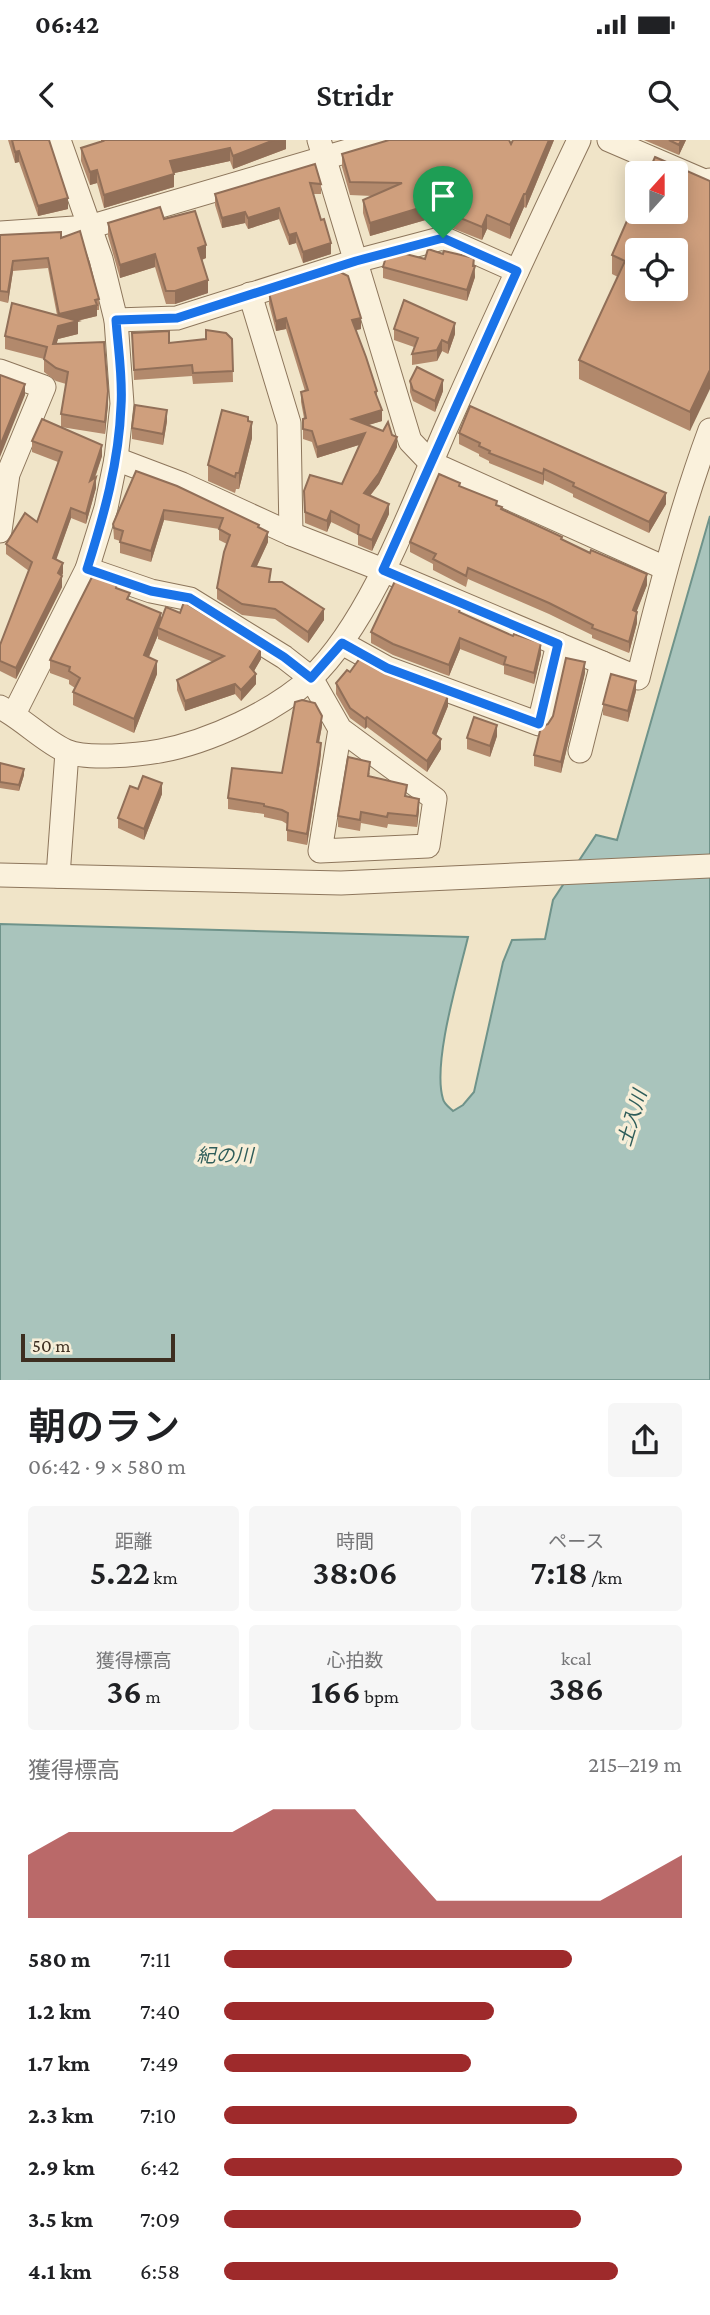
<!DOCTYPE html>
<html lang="ja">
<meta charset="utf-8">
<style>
body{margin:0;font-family:"Crimson Pro","Noto Sans JP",serif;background:#f6f6f6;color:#202124;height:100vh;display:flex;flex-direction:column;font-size:26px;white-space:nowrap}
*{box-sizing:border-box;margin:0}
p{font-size:23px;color:#757577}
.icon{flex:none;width:38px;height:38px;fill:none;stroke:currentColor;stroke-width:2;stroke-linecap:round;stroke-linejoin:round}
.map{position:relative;height:1240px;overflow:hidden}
.details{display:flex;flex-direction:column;background:#fff;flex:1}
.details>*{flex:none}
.needle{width:46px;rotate:21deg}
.tools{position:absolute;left:625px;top:21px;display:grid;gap:14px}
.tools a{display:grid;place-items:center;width:63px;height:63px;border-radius:7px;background:#fff;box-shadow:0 4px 18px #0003;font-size:35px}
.scale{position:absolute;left:21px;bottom:18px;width:154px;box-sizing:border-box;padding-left:7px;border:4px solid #3d2e20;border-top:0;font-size:19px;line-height:24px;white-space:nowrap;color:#3d2e20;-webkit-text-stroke:5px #f7eed8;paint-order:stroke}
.pin{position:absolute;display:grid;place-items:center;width:60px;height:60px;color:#fff;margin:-72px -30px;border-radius:50% 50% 50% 0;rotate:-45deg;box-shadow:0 0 7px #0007}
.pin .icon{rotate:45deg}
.round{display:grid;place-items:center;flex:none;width:74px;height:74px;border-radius:7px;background:#f6f6f6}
.overview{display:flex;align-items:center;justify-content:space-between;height:119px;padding:0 28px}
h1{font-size:38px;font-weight:600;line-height:52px}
.metrics{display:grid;grid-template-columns:repeat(3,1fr);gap:10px;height:119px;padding:7px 28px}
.metrics div{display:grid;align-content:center;border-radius:7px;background:#f6f6f6;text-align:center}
.metrics b{font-size:35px;font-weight:600}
.metrics small{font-size:19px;font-weight:400}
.metrics p{font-size:19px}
.chart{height:196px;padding:14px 28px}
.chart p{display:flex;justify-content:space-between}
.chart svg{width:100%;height:126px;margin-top:7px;fill:#9e2a2b;opacity:.7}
ul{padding:0 28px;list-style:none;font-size:23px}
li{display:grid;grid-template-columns:112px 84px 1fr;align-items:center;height:52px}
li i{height:18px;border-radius:9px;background:#9e2a2b}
.status{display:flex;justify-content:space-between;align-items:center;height:49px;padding:0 35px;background:#fff;direction:ltr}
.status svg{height:19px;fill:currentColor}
header{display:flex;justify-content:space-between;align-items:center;height:91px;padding:0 28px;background:#fff;font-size:32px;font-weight:600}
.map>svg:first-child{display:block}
.water{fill:#a9c4bc;stroke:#6f938a;stroke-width:2}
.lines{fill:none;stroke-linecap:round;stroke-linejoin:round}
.minor-casing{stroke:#8d765c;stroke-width:25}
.minor{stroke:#faf1dc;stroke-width:23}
.wall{fill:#b2896c}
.shaded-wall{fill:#916f58}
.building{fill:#cf9f7d;stroke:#916f58;stroke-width:2;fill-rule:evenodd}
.route-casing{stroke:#fff;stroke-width:14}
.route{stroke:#1a73e8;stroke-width:9}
.labels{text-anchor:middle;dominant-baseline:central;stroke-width:7;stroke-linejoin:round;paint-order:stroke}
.water-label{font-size:19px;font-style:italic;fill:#2f5d5a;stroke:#f7eed8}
</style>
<div class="status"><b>06:42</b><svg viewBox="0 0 49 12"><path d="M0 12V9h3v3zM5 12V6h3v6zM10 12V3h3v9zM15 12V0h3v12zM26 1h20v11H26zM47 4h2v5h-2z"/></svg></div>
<header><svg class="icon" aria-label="back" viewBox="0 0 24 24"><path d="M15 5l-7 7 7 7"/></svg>Stridr<svg class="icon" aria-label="search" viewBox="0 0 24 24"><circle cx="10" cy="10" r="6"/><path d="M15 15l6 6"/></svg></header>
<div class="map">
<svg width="710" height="1241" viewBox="0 0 710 1241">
<rect width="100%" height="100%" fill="#f0e4c8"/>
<!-- water -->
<path class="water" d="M 710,376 L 710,1240 L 0,1241 L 0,784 L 468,797 C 459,835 432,923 443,959 C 444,964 450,968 453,971 L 463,965 L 474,952 L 503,822 L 512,800 L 545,799 L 553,760 L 596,695 L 617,700 Z"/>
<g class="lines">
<!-- minor casing -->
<g class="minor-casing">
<g id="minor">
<polyline points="319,0 410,301 431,323 665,428"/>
<polyline points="609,0 709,43 710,40"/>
<polyline points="0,93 89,87 385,0"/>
<polyline points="250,154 289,283 291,394"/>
<polyline points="116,180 177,178 356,121 443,98 517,131"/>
<polyline points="0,231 44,247 8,334 0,391"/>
<path d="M 116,319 L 182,344 L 291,394 L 383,430 L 638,538 C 659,454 680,371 710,290"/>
<polyline points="87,429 151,451 190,459 284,517 311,538 340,589 435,659 428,706 320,711 340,589"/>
<polyline points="342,503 387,528 539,584 558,504"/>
<path d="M 0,567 C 23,579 44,601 66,611 C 86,620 138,615 160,611 C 209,602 274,572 311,538 C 371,481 413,364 446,288 C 489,191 533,96 579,0"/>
<polyline points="14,574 87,429 106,368 116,319 122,264 116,180 101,119 59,0"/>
<polyline points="580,611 602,523"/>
<polyline points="0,735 341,743 710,726"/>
<polyline points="58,736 67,612"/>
</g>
</g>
<!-- minor -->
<use href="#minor" class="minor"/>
</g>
<!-- wall -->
<g class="wall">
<polygon points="8,0 49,0 68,69 38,76 19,22 15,23"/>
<polygon points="101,0 286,0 286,9 233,29 230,21 174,33 174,47 104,68 97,43 90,45 81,21 81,8 101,2"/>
<polygon points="554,0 526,68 524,67 510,99 487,89 482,100 429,79 370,96 363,73 363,60 372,56 350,55 342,27 342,14 511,4"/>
<polygon points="644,0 686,0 679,15"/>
<polygon points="315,24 321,44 321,54 313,54 331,114 303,123 296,103 289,105 279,79 248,89 245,83 222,88 215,65 215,54"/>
<polygon points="710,41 690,291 579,239 579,220 618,137 612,134 612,115"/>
<polygon points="164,79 206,118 202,120 208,153 175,164 166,164 155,127 120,138 108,96 108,83"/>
<polygon points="0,95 61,98 99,159 99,170 97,170 97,176 77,181 78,194 58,199 56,204 108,264 105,294 61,287 61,274 66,244 56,241 44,232 44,219 5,209 5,196 57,175 48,128 13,131 8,163 0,161"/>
<polygon points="425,119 474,126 475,137 467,161 383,138 383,127"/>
<polygon points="269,153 361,189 356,190 377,251 377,259 382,281 368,285 392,295 397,307 379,344 370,356 389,374 372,411 358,405 358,395 331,382 327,392 305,383 304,351 342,344 359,305 317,318 312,302 303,299 303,279 304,278 301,262 301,252 305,251 286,189 276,191 269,164"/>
<polygon points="394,189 455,194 448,214 442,211 437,221 412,225 412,214 414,207 394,200"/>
<polygon points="132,193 169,203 232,199 233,242 193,244 192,236 134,240"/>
<polygon points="410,241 443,251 435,272 413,261 410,252"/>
<polygon points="167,281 163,305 132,299 132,288"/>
<polygon points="248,281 252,298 239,349 236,349 235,353 208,341 208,325"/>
<polygon points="459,293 666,364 649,393 573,357 573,354 544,340 543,345 489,323 489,321 479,316 479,314 459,304"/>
<polygon points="32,301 102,316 95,338 96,348 86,384 71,378 56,419 63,433 62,436 62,447 16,539 0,531 0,505 29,431 6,414 6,404 37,382 58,322 32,312"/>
<polygon points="136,331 259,387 268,402 257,426 270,442 324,480 308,503 275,479 242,475 217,459 217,448 227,404 219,400 219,389 164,380 151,422 120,413 120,401 114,399 113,384"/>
<polygon points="460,347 497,365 502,370 562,399 647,445 636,472 637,483 629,513 592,498 592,495 549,474 468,439 466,447 433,430 433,424 410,412 410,402"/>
<polygon points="118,448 130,460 161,479 261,519 254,531 256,544 241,561 235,554 185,571 177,550 177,540 213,522 158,499 158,495 149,517 157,534 134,593 73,565 73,552 75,548 69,544 69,540 50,533 50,520"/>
<polygon points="461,473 541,514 534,544 504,534 504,526 460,509 449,536 393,515 371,503 371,492"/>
<polygon points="350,532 448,566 436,595 441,609 427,632 367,587 365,589 350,578 336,554 336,543"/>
<polygon points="585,533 561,633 534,626 534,615 548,584"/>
<polygon points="636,551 628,582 603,575 603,564"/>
<polygon points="322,586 319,602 321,614 320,622 307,705 287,701 287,684 282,681 264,677 264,674 228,669 228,658 282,633"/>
<polygon points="497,596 490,617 467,609 467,598"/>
<polygon points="0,623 24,635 19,651 0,648"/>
<polygon points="370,632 369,637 407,656 419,670 417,687 388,684 387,688 361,683 360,691 338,687 338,676"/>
<polygon points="138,649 162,654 144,700 118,688 118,678"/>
</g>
<!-- shaded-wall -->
<g class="shaded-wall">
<polygon points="274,0 286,0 286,9 233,29 233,16"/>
<polygon points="549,0 554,0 526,68 526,54"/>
<polygon points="681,0 686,0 679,15 679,5"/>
<polygon points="230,8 230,21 170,34 170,21"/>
<polygon points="19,11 19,22 15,23 15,12"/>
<polygon points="97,30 97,43 90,45 90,32"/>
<polygon points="174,34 174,47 104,68 104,55"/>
<polygon points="524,54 524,67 510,99 510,85"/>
<polygon points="68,58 68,69 38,76 38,66"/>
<polygon points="429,65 429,79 370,96 370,83"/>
<polygon points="279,68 279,79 248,89 248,78"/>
<polygon points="245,72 245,83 222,88 222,78"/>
<polygon points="487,75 487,89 482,100 482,87"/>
<polygon points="296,93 296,103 289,105 289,95"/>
<polygon points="331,103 331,114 303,123 303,112"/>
<polygon points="206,105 206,118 198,121 198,108"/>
<polygon points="155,114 155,127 120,138 120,125"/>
<polygon points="474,118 475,137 467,161 467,150"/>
<polygon points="13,121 13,131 8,163 8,152"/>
<polygon points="208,140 208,153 175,164 175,151"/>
<polygon points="97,165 97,176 59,185 59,174"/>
<polygon points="286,178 286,189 276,191 276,181"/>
<polygon points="361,178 361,189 352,191 352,180"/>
<polygon points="78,181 78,194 58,199 53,217 53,204 58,186"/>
<polygon points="455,183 455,194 448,214 448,203"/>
<polygon points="442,200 442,211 437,221 437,210"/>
<polygon points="710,230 710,249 690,291 690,272"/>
<polygon points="443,240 443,251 435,272 435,261"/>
<polygon points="25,244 25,255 0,317 0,306"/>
<polygon points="108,251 108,264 105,294 105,282"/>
<polygon points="167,270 167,281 163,305 163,294"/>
<polygon points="382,270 382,281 352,290 352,279"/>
<polygon points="252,282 252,298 239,349 239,333"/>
<polygon points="365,293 365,303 317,318 317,307"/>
<polygon points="397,297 397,307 379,344 364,363 364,353"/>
<polygon points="102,305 102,316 90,351 90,341"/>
<polygon points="544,329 544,340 543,345 543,334"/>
<polygon points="96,337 96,348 86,384 86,374"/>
<polygon points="666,353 666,364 649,393 649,382"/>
<polygon points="389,364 389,374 372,411 372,400"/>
<polygon points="71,368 71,378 53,429 53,418"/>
<polygon points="164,370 164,380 151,422 151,411"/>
<polygon points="331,371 331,382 327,392 327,381"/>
<polygon points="268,392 268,402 252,436 252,426"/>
<polygon points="63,423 63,433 58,444 58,433"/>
<polygon points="647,434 647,445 633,481 633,470"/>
<polygon points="62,436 62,447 16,539 16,528"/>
<polygon points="324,469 324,480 308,503 308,492"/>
<polygon points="637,472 637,483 629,513 629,502"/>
<polygon points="161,473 161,486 158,488 158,495 144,528 144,515"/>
<polygon points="460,498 460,509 449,536 449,525"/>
<polygon points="541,503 541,514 534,544 534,533"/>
<polygon points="261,509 261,519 250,538 250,527"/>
<polygon points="157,521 157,534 134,593 134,579"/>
<polygon points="585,522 585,533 561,633 561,622"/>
<polygon points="256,534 256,544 241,561 241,550"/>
<polygon points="636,541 636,551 628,582 628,571"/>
<polygon points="235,544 235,554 185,571 185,561"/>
<polygon points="448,556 448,566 433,603 433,593"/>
<polygon points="322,576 322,586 317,613 317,602"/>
<polygon points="367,577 367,587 365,589 365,579"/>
<polygon points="497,585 497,596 490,617 490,606"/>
<polygon points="441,599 441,609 427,632 427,621"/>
<polygon points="321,603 320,622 307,705 307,694"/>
<polygon points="24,629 24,635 19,651 19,645"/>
<polygon points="162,643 162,654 144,700 144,689"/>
<polygon points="419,659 419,670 417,687 417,676"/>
</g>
<!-- building -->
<g class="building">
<polygon points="12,0 49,0 68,58 38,66 19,11 15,12"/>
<polygon points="102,0 274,0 233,16 230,8 170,21 174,34 104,55 97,30 90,32 81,8 103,1"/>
<polygon points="389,0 509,0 511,4 513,0 549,0 526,54 524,54 510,85 487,75 482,87 429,65 370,83 363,60 402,43 350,42 342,14"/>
<polygon points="669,0 681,0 679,5"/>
<path d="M 655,17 L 710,41 L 710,230 L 690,272 L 579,220 L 625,121 L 612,115 L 637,58 L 637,72 L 676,72 L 676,33 L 648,33 ZM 637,110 L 676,110 L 676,149 L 637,149 Z"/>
<polygon points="315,24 321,44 310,43 321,80 324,79 331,103 303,112 296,93 289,95 279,68 248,78 245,72 222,78 215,54"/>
<polygon points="160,67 164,79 195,71 206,105 198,108 208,140 175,151 166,151 155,114 120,125 108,83"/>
<polygon points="80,91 99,159 95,160 97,165 59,174 48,118 13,121 8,152 0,151 0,95 61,92 61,98"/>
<polygon points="428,109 443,114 444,111 474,118 473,126 475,126 467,150 383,127 386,117 402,113 425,119"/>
<polygon points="338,131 348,136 361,178 352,180 366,217 377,251 375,252 382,270 352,279 383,291 388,282 392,295 397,297 379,333 364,353 389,364 372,400 358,394 359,385 331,371 327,381 305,372 304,351 310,335 342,344 365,293 317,307 312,291 303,289 303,279 306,278 301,252 308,250 286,178 276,181 269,153"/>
<polygon points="404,160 455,183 448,203 442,200 437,210 412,214 418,198 394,189"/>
<polygon points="12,163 78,181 58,186 53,204 104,202 108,251 105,282 61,274 68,232 56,228 44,219 47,207 5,196"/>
<polygon points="206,190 226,193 232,199 233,231 193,233 192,225 134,230 132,193 169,191 169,203 206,199"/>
<polygon points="417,227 443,240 435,261 413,250 410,241"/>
<polygon points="0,235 25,244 0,306"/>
<polygon points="135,265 167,270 163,294 132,288"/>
<polygon points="470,266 666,353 649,382 573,346 574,343 544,329 543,334 489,313 490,311 479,306 480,303 459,293"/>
<polygon points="222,270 248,277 248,281 252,282 239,333 236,333 235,337 208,325"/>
<polygon points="42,279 102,305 90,341 96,337 86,374 71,368 53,418 63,423 58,433 62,436 16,528 0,521 0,505 32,422 6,404 25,373 37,382 62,312 32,301"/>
<polygon points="136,331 177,346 259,385 258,387 268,392 252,426 271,429 269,442 282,442 324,469 308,492 275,469 242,464 217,448 224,412 230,395 219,389 223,378 164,370 151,411 120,402 123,391 114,388 113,384"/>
<polygon points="439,334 460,343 459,346 497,361 496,365 502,367 501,369 562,397 561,399 590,413 591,410 647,434 633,470 637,472 629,502 592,488 593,485 549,463 468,428 466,436 433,419 436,414 410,402"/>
<polygon points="94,433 118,441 116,448 130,453 127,459 161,473 144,515 157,521 134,579 73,552 80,538 69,531 70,527 50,520"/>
<polygon points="395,441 461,467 459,472 513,496 514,494 541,503 534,533 504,524 506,517 460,498 449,525 393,504 371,492"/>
<polygon points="184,462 261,509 250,527 256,534 241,550 235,544 185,561 177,540 224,516 158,488 166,467 180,473"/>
<polygon points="360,518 382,531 448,556 433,593 441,599 427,621 367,577 365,579 350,568 336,543 347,530 350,532"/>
<polygon points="566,518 585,522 561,622 534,615 541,587 548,584 553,576"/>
<polygon points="611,534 636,541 628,571 603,564"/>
<polygon points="302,560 315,563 322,576 317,602 321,603 320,612 307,694 287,690 288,673 282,670 264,666 264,664 228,658 232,628 282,633 295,562"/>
<polygon points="474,577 497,585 490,606 467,598"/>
<polygon points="348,617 370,622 368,636 407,645 405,656 419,659 417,676 388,673 387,677 361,672 360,680 338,676"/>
<polygon points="0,623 24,629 19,645 0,642"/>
<polygon points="143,636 162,643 144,689 118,678 130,646 138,649"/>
</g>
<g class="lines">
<!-- route casing -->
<g class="route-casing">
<path id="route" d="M 443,98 L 517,131 L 383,430 L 558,504 L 539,584 L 387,528 L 342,503 L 311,538 L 284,517 L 190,458 L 151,451 L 87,429 C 104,375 119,322 121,266 C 123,238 118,208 116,180 L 177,178 L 356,121 Z"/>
</g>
<!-- route -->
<use href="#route" class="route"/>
</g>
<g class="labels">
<!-- water labels -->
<g class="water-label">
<text transform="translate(632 978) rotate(-73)">土入川</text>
<text x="225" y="1015">紀の川</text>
</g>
</g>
</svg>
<div class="tools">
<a><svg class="needle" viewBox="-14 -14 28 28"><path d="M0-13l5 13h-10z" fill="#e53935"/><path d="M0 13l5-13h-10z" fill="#757577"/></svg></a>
<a><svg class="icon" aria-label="locate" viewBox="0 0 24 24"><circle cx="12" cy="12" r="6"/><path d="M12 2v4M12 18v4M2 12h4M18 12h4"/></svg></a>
</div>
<div class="scale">50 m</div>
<div class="pin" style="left:443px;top:98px;background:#1e9e55"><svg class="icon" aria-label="arrive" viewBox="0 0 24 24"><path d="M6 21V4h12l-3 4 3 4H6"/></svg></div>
</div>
<section class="details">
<div class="overview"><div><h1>朝のラン</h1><p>06:42 · 9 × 580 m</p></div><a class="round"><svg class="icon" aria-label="share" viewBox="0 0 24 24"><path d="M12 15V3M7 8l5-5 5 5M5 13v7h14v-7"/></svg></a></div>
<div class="metrics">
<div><p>距離</p><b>5.22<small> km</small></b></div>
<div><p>時間</p><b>38:06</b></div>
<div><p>ペース</p><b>7:18<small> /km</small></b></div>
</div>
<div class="metrics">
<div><p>獲得標高</p><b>36<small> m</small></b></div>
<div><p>心拍数</p><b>166<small> bpm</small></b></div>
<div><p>kcal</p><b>386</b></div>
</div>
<div class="chart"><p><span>獲得標高</span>215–219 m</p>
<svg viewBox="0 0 160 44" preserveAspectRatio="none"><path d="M0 44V22L10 14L20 14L30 14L40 14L50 14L60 6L70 6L80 6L90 22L100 38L110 38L120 38L130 38L140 38L150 30L160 22V44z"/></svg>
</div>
<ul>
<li><b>580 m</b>7:11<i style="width:76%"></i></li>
<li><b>1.2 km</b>7:40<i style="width:59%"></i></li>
<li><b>1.7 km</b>7:49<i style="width:54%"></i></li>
<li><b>2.3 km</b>7:10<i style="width:77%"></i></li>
<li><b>2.9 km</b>6:42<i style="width:100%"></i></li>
<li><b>3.5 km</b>7:09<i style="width:78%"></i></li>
<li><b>4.1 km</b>6:58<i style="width:86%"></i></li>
</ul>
</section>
